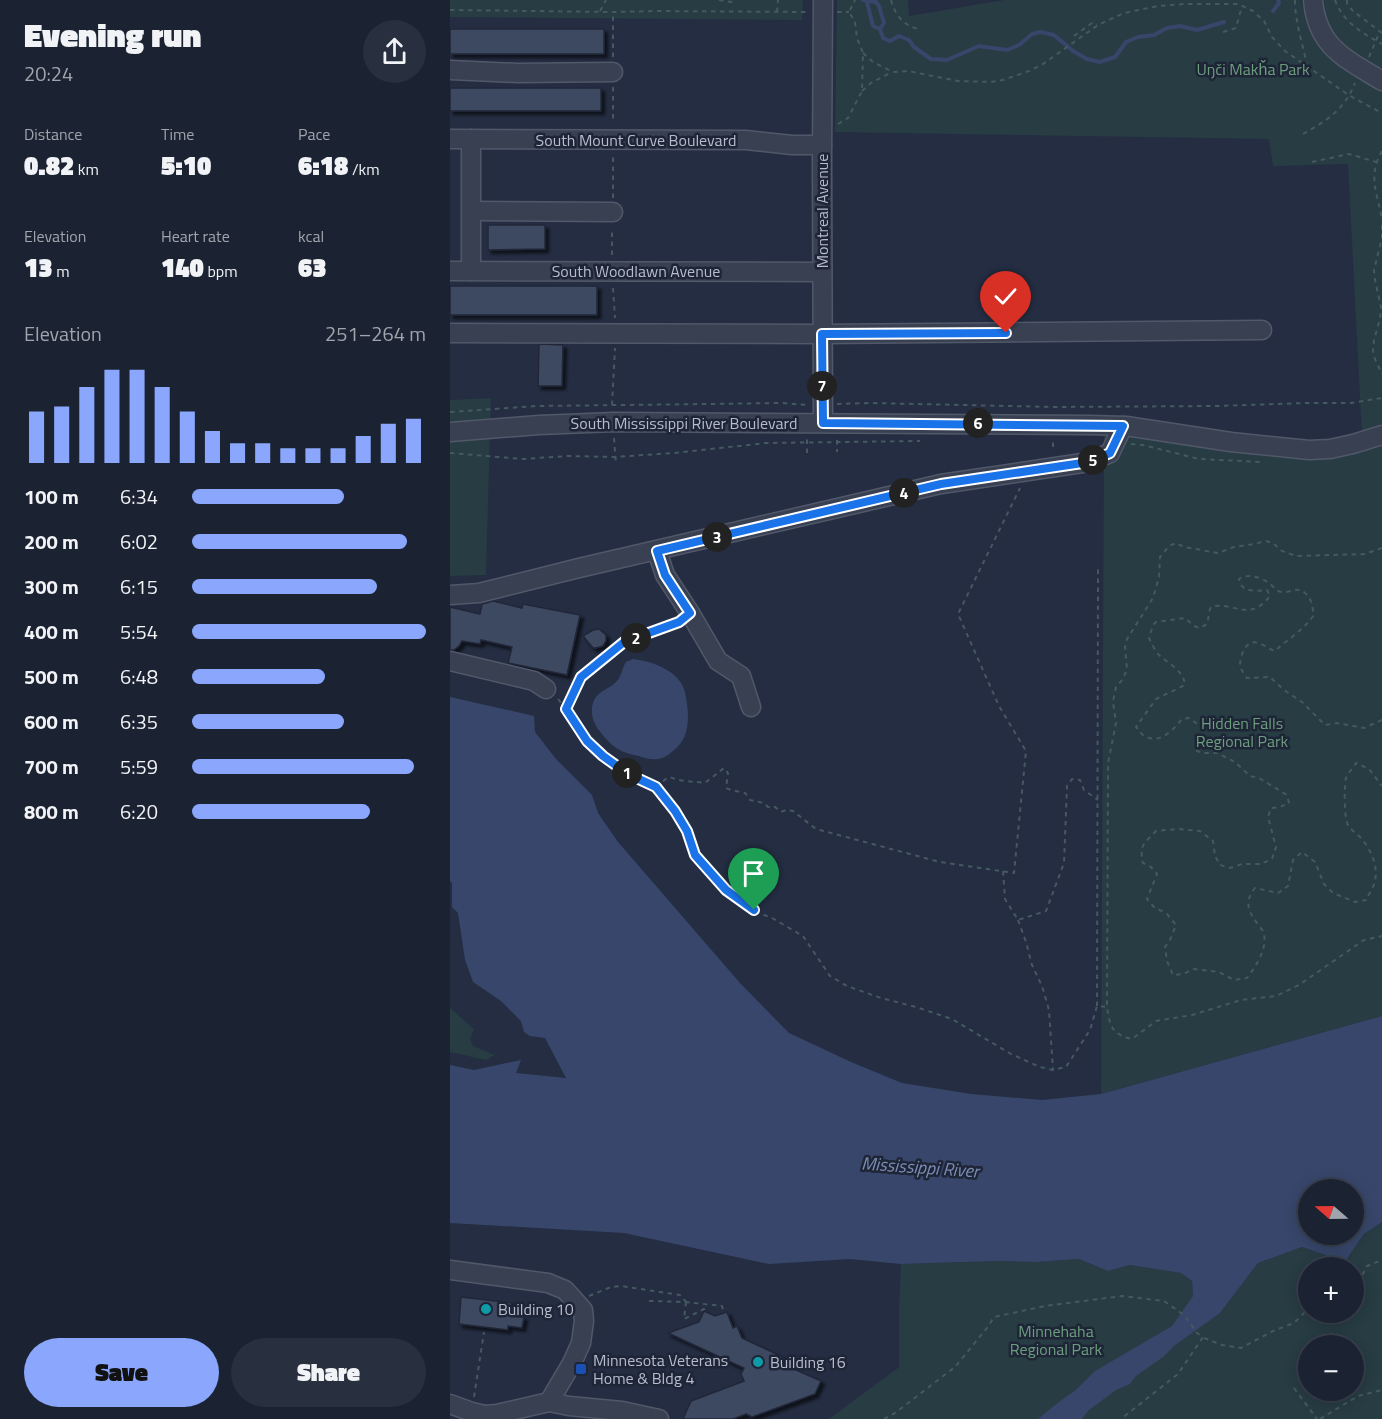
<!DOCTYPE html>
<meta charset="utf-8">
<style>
body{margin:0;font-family:"Titillium Web",sans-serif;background:#282f3e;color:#f1f3f6;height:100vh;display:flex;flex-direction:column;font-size:22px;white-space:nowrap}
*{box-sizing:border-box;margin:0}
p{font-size:20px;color:#a0a4ac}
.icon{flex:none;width:33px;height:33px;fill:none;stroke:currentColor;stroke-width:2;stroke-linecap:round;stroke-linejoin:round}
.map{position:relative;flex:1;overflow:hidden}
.drawer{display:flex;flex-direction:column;background:#1b2232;width:450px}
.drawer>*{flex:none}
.needle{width:39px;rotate:290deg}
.fabs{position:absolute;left:848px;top:1179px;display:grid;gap:12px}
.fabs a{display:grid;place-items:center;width:66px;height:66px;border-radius:50%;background:#1b2232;box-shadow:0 3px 15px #0003,0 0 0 2px #393f4d;font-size:30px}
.pin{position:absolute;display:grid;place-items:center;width:51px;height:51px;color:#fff;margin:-62px -26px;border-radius:50% 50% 50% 0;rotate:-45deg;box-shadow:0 0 6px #0007}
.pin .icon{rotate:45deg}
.km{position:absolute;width:30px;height:30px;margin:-15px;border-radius:50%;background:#222;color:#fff;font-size:16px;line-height:30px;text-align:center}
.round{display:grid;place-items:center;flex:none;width:63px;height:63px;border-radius:32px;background:#282f3e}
.head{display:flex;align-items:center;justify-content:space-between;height:102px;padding:0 24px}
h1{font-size:33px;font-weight:800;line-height:45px}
.metrics{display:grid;grid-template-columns:repeat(3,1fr);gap:9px;height:102px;padding:6px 24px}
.metrics div{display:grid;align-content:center}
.metrics b{font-size:26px;font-weight:800}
.metrics small{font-size:16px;font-weight:400}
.metrics p{font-size:16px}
.chart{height:168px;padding:12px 24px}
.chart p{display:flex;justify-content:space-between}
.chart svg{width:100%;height:108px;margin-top:6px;stroke:#8aa7fd;stroke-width:6}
.action{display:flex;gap:12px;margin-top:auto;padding:12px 24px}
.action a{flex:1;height:69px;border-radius:36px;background:#8aa7fd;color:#111;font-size:24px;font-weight:800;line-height:69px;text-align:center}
.action a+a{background:#282f3e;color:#f1f3f6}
ul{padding:0 24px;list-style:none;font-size:20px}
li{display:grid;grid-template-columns:96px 72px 1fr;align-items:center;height:45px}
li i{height:15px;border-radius:8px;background:#8aa7fd}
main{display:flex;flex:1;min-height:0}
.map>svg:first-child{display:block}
.green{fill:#273c43;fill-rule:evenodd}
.water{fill:#37466a;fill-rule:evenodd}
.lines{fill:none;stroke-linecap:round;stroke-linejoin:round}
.stream{stroke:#37466a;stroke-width:4}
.building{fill:#3e4860;stroke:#202739;stroke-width:1.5;filter:url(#shadow)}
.minor-casing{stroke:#515869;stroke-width:21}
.path{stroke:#455960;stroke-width:2;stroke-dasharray:4.5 4.5;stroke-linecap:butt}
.minor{stroke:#394052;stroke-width:18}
.route-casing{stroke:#fff;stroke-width:12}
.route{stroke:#1a73e8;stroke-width:8}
.culture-dot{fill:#0f9aa8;stroke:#1e2537;stroke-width:2}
.transit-dot{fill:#1a4fb4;stroke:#1e2537;stroke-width:2}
.labels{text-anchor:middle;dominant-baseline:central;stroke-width:5;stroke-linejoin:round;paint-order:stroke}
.park-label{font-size:16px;fill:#6c9e7e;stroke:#1e2537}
.street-label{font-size:16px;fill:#b6bccc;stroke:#1e2537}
.poi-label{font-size:16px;fill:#b6bccc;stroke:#1e2537;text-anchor:start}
.water-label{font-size:18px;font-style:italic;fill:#7c8db5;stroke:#1e2537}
</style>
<main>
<section class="drawer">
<div class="head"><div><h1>Evening run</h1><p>20:24</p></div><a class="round"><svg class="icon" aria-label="share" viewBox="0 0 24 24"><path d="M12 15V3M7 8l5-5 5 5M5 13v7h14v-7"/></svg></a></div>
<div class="metrics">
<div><p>Distance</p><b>0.82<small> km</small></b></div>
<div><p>Time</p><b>5:10</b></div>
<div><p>Pace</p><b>6:18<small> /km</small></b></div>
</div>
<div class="metrics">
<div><p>Elevation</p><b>13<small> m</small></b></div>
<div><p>Heart rate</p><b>140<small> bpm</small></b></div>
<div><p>kcal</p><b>63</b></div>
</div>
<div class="chart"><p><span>Elevation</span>251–264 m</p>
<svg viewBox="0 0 160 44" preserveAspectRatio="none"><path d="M5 44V23M15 44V21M25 44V13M35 44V6M45 44V6M55 44V13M65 44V23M75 44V31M85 44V36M95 44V36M105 44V38M115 44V38M125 44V38M135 44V33M145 44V28M155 44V26"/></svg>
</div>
<ul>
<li><b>100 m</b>6:34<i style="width:65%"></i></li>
<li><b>200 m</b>6:02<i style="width:92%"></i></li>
<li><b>300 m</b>6:15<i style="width:79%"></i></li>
<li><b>400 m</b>5:54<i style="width:100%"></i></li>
<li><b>500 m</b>6:48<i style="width:57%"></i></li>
<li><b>600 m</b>6:35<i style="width:65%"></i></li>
<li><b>700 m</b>5:59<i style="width:95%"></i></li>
<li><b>800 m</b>6:20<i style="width:76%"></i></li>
</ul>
<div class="action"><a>Save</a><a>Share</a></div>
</section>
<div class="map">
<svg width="932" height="1419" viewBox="0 0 932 1419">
<defs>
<filter id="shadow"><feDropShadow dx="3.5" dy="3.5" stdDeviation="1.5" flood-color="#0009"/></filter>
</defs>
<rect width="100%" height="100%" fill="#242d42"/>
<!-- green -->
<g class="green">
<polygon points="0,0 353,0 352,20 0,17"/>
<polygon points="387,0 458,0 459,16 554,0 851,0 858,26 875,52 898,68 932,88 932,428 912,436 898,164 823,166 819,139 385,132"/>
<path d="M 874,0 L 932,0 L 932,69 C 903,52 875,38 874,0 Z"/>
<polygon points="41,398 36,575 0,576 0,400"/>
<path d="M 654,435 C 669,436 685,436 700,438 C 779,447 854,475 932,445 L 932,1016 L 651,1094 Z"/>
<polygon points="0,1008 24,1029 20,1039 23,1046 45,1055 36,1060 0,1052"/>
<path d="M 932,1222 L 932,1419 L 379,1419 L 449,1367 L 449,1309 L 451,1264 L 546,1261 L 586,1262 L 629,1259 L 658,1271 L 680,1265 L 732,1273 L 742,1281 L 743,1296 L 770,1313 L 808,1263 L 852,1247 L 877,1255 L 873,1267 L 858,1268 L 858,1312 L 903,1312 L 903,1268 L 892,1267 L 894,1263 L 914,1234 ZM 858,1346 L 903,1346 L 903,1390 L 858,1390 Z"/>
</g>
<!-- water -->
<g class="water">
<path d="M 183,659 C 202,661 230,671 235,692 C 239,712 242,737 223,751 C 218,755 213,759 207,759 C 201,760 194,758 189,756 C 168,752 161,746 148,729 C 143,722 140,712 143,703 C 147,691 158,690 166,682 C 172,676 172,668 176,662 Z"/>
<path d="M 0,697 L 84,716 L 85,732 L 106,759 L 142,795 L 148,813 L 168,842 L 290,983 L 339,1033 L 401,1062 L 452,1083 L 521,1094 L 592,1100 L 651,1094 L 932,1016 L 932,1222 L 914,1234 L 894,1263 L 892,1267 L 873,1267 L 876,1255 L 852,1247 L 808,1263 L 770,1313 L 724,1346 L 713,1357 L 686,1376 L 680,1384 L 666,1390 L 639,1410 L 632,1419 L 588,1419 L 610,1401 L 626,1390 L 645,1371 L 722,1326 L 743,1296 L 742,1281 L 731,1273 L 680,1265 L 658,1271 L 629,1259 L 586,1262 L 546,1261 L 451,1264 L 400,1259 L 319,1264 L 174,1233 L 0,1223 L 0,1065 L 24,1070 L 71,1060 L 66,1073 L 116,1078 L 95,1038 L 80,1036 L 74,1032 L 71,1021 L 51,1001 L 23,982 L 15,960 L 8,913 L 2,907 L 2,883 L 0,881 ZM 858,1190 L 903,1190 L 903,1234 L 858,1234 Z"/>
</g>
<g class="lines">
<!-- stream -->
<g class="stream">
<polyline points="413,0 426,2 429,6 434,23 430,29 433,38 440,41 449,36 459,40 464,47 481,59 497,60 529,46 557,50 569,45 582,34 591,32 604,35 623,51 637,59 650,62 665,57 676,42 688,37 704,35 717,28 730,26 747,30 774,22"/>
<polyline points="417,2 423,26 430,29"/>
<polyline points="823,11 829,3 828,0"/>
</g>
</g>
<!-- building -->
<g class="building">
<rect x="0" y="29" width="154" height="25"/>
<rect x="0" y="88" width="151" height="23"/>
<polygon points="38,225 95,225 95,249 38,250"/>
<rect x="0" y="286" width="147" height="29"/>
<polygon points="89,344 113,345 112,386 88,386"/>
<polygon points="43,601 72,608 73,604 130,615 117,675 58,663 62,647 31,640 30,644 12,641 9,646 4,650 0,650 0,607 30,614 32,604"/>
<polygon points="149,629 156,635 156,641 153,646 146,648 143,648 133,636 143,630"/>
<polygon points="11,1297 62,1303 60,1316 74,1317 72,1328 58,1326 58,1330 9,1324"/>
<polygon points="254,1311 265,1316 277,1312 283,1328 287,1326 292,1338 333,1357 337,1366 371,1381 365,1394 302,1417 296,1414 283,1419 233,1419 241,1401 294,1381 291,1374 294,1368 218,1333 249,1322"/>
</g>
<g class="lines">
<!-- minor casing -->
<g class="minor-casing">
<g id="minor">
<path d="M 863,0 C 867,47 896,59 932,81"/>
<polyline points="0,70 68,73 163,72"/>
<polyline points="0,139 296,140 342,145 372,145"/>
<polyline points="22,211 163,212"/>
<polyline points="0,271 372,272"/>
<polyline points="21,271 21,139"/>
<polyline points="0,333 372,334 812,330"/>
<polyline points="373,423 372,159 373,0"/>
<polyline points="0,432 89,425 164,422 640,425 676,426 781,442 859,450 880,449 903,444 932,435"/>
<polyline points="207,551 215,575 240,613 268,661 291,676 301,707"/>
<polyline points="0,595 29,593 129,568 491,484 639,462 660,453 673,426"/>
<polyline points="0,661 84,681 96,689"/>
<polyline points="0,1270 98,1283 115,1290 133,1310 134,1321 131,1343 122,1363 99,1402"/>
<polyline points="0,1404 22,1412 35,1415 47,1414 99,1402 119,1406 172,1411 209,1419"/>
</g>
</g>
<!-- path -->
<g class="path">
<polyline points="269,0 281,2 285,0"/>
<path d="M 441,0 C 445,15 453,25 468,29"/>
<path d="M 845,0 C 845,23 853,44 857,66"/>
<path d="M 885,0 C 893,22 912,33 932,44"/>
<polyline points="897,0 897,4 903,11 932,33"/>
<polyline points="0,10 163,12 205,11 357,12"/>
<polyline points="150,11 156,0"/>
<polyline points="327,12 328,0"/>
<polyline points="387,12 399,12"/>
<polyline points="773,32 786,28 792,6"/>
<polyline points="624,36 642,23 647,25"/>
<polyline points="413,53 423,62 443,72 458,71 508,81 541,82 553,80 579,71 593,64 648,25 674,13 708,6 734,4 788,4 803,11 814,21 822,37 835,51 900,96 932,113"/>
<polyline points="163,57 163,12"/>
<polyline points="919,57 930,31"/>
<polyline points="163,87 163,123"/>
<polyline points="412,91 421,83 442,72"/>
<polyline points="388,124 398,118 412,91 413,53 407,38 405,22 399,12 405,0"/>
<path d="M 853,134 C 878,120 894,110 905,83"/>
<path d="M 932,151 C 917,177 928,194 932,220"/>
<polyline points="862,162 899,154 926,162"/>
<polyline points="163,198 163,156"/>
<polyline points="932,225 932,238 924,270 925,280 931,307 930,319 924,340 923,351 925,359 932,374"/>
<polyline points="162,255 162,228"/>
<polyline points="163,288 165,318"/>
<polyline points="387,404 420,403 605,407 767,406 857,403 901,403 932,398"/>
<polyline points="162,405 165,348"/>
<polyline points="0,412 87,406 257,404 332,403 357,405"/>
<polyline points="164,438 166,465"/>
<polyline points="387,440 387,452"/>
<polyline points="681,444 693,445 749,459 812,462"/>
<polyline points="603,447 603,440"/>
<polyline points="0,453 72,459 118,456 164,457 224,453 316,443 470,441"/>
<polyline points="357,453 357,438"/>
<path d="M 932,548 L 915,554 L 846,556 L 832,551 L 823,543 L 816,541 L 804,544 L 784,547 L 768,553 L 734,547 L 726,543 L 719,546 L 710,557 L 709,577 L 703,598 L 677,639 L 675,647 L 677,669 L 673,679 L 666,687 L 664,696 L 663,702 L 666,723 L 658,763 L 657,1007 C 660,1026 661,1034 682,1039 L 706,1021 L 742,1015 L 791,1000 L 826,996 L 849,985 L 914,940 L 932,936"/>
<polyline points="108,699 116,709 125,725 137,741 153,756 178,774 206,787 225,811 237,831 245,855 276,890 304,911 322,918 353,936 380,976 397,986 431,998 466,1007 502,1019 561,1054 590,1067 603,1070 616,1067 640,1030 647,1006 657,1007"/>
<polyline points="116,709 131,677 174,642 227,623"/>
<path d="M 932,720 L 914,728 L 887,723 L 875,725 L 852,702 L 834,690 L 820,677 L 797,678 C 794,674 791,670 790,665 C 790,658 794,645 801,643 C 808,640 818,648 824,651 C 829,648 832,644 837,641 C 847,633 856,626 864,615 C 862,607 862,598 855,593 C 847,586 841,593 832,592 C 827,592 824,587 820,584 C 811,577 798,573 789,579 C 791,593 806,591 817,590 L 820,596 C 798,624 783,600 761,607 C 758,613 759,618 757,624 L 750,628 L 744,626 L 735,618 L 706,622 L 703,625 L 699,638 C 702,644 705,651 709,655 C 719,664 734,671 735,685 L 706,699 L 686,727 C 689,730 690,733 693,735 C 709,746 723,730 732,719 L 739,718 L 753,728 L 751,739 L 746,744 L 747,751 L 753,753 L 767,753 L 785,762 L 800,776 L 809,778 L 837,795 L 839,803 L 830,807 L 821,808 L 818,817 L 826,847 L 822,859 L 811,864 L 792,864 L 780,868 L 770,865 L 765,856 L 763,841 L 750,831 L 728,829 L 706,831 C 694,844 689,844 693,863 L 701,867 L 707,874 L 697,899 L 704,907 L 717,914 L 726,925 L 720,940 L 715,947 L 717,961 L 723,975 L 733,974 L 744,969 L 769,972 L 784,980 L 797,978 C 806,966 817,950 814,934 C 814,932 811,928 809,926 C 799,912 793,903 805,888 L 828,893 L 838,886 L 843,860 L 852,852 L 865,862 L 874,884 L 883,893 L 905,902 L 916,900 L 916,898 C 932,880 927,857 911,838 C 907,834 901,830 898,825 C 894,818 894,786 896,778 C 898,773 903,768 906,763 L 919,769 L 932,786"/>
<path d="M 206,787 C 211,784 214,779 220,777 C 231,782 243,781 255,783 L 274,768 L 278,773 L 276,788 L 281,790 L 295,793 L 300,800 L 314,803 L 318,807 L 325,807 L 331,812 L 336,810 L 343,811 L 366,829 L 490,862 L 564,873 L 576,751 L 549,706 L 508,614 L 570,488"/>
<polyline points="553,871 555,899 568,920 596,911 614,863 617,786 622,779 630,780 634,790 648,800"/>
<polyline points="568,920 576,942 582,965 592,986 599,1010 603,1070"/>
<polyline points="647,1006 648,568"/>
<polyline points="903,1272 913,1274 917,1266 932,1260"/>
<polyline points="139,1296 161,1287 171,1286 230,1295 236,1302"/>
<polyline points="199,1301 236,1302 272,1306 274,1313"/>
<polyline points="236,1302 234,1319 254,1309 254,1311"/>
<polyline points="754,1338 772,1345 791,1348 823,1331 844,1323 858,1309"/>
<polyline points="844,1388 867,1419"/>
<polyline points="24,1397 34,1332"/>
<polyline points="434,1419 445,1413 505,1367 537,1328 544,1317 595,1306 672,1296 714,1301 734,1315 747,1333 753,1337 728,1374 671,1419"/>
<polyline points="870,1419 908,1396 932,1390"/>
</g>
<!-- minor -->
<use href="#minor" class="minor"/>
</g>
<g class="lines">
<!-- route casing -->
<g class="route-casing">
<polyline id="route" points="304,910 276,890 245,855 237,831 225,811 206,787 178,774 153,756 137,741 116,709 131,677 174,642 229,622 240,613 215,575 207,551 491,484 639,462 660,453 673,426 373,423 372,334 556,333"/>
</g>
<!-- route -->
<use href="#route" class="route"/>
</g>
<!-- markers -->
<g class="culture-dot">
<circle cx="36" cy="1309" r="6"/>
<circle cx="308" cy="1362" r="6"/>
</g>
<rect class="transit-dot" x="125" y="1363" width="12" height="12" rx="3"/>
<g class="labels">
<!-- park labels -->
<g class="park-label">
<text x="803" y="69">Uŋči Makȟa Park</text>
<text x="792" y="723">Hidden Falls<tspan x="792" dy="18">Regional Park</tspan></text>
<text x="606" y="1331">Minnehaha<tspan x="606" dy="18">Regional Park</tspan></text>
</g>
<!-- street labels -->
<g class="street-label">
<text x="186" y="140">South Mount Curve Boulevard</text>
<text transform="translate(372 211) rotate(-90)">Montreal Avenue</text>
<text x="186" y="271">South Woodlawn Avenue</text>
<text x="234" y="423">South Mississippi River Boulevard</text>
</g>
<!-- poi labels -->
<g class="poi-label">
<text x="48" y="1309">Building 10</text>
<text x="143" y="1360">Minnesota Veterans<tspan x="143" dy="18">Home &amp; Bldg 4</tspan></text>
<text x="320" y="1362">Building 16</text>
</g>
<!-- water labels -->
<g class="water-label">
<text transform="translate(470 1167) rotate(4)">Mississippi River</text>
</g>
</g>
</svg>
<div class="fabs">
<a><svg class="needle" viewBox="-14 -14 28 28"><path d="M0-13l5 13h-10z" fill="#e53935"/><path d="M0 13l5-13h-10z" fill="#a0a4ac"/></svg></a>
<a>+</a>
<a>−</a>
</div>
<div class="pin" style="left:304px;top:910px;background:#1e9e55"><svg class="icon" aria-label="arrive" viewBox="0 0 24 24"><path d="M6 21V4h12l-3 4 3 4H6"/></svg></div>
<div class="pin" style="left:556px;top:333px;background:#d93025"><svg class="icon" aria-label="check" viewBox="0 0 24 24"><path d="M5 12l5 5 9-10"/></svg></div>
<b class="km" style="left:177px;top:773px">1</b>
<b class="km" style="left:186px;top:638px">2</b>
<b class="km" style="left:267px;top:537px">3</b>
<b class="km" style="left:454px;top:493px">4</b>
<b class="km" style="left:643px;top:460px">5</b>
<b class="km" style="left:528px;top:423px">6</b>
<b class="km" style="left:372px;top:386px">7</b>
</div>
</main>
